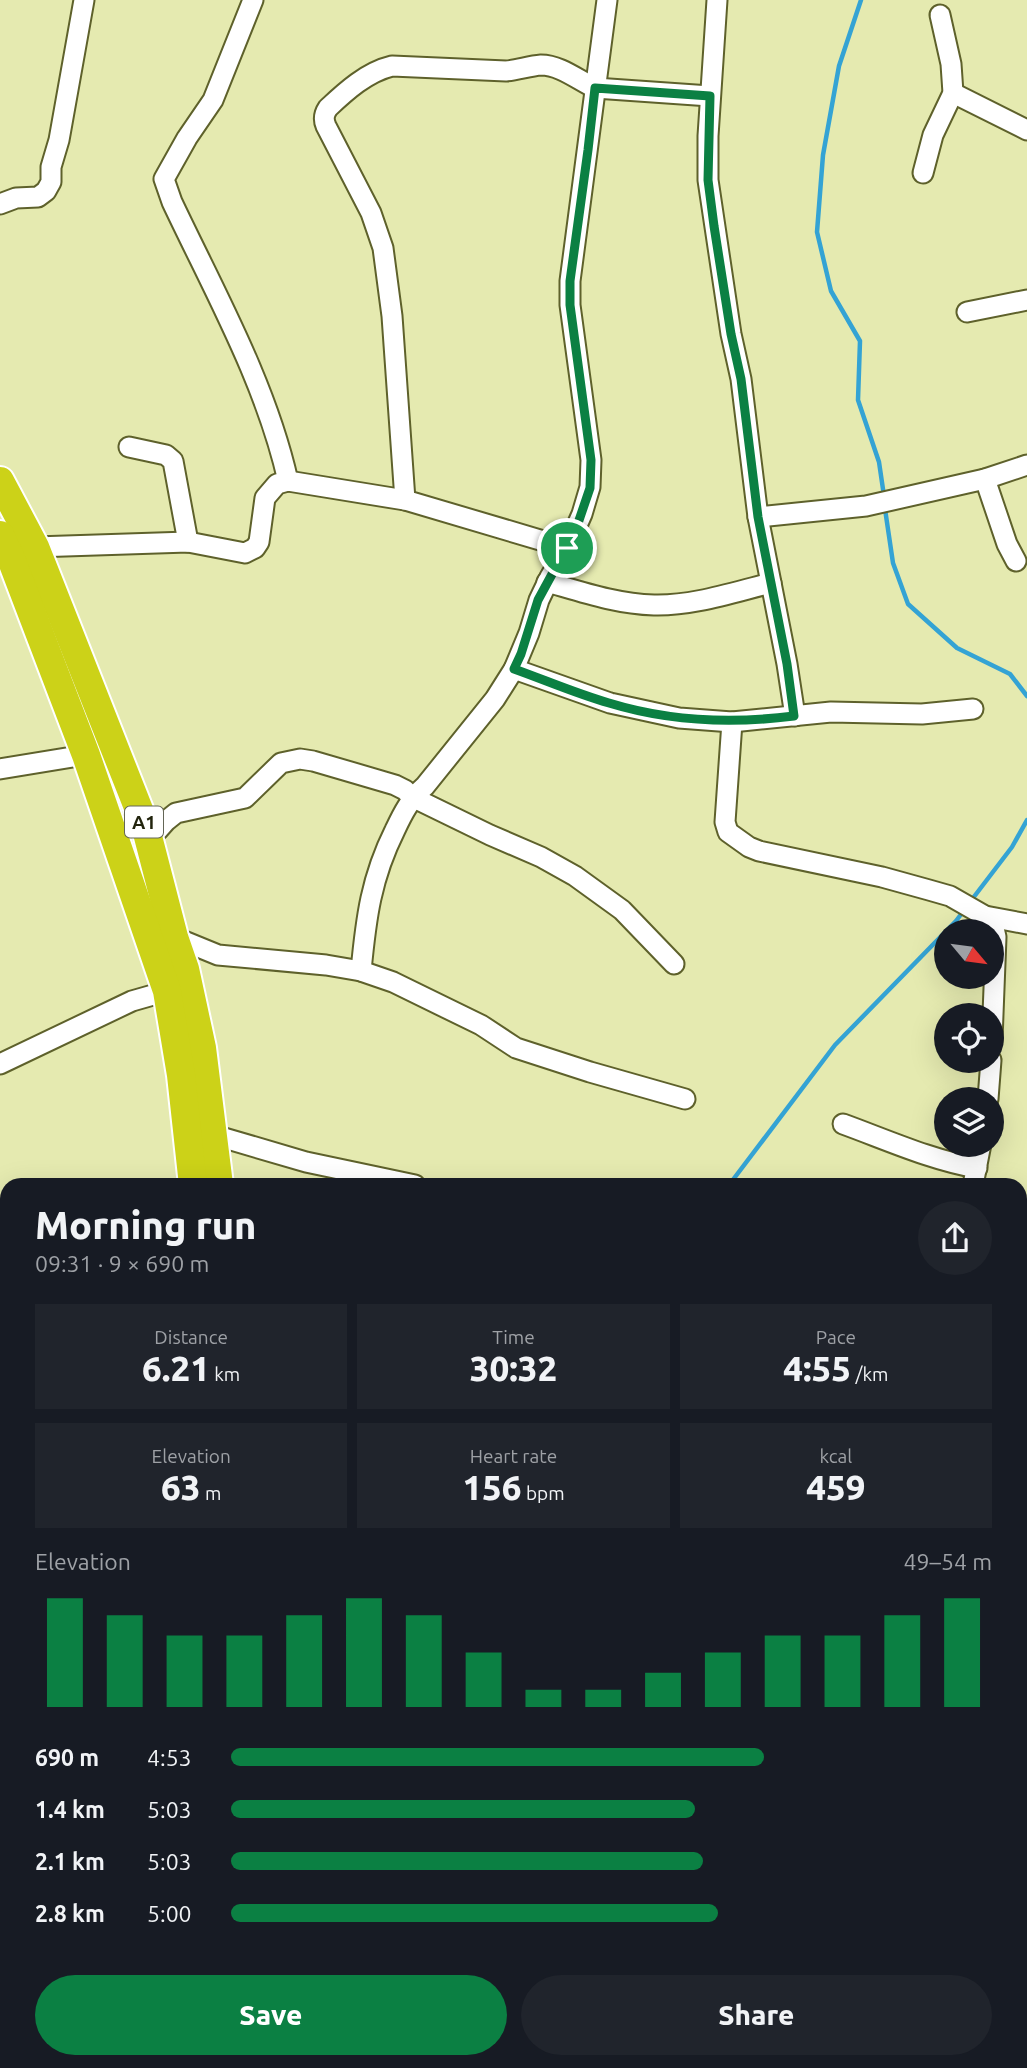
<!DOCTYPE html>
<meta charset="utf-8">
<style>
body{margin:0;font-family:Ubuntu,sans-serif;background:#20242c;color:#f1f3f6;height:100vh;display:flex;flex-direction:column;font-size:26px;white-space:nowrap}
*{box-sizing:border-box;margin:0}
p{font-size:23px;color:#9ea1a6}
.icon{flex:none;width:38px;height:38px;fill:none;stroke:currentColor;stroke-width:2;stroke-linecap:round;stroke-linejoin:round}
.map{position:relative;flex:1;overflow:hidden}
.panel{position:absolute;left:0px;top:1178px;width:1027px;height:891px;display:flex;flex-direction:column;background:#171b24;border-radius:21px 21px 0 0;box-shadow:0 7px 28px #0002}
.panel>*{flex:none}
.needle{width:46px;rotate:119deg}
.buttons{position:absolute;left:934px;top:919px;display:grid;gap:14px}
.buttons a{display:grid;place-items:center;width:70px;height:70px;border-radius:50%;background:#171b24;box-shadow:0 7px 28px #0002;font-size:35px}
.pin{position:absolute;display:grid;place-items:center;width:60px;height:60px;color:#fff;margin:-30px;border:4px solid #fff;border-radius:50%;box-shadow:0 2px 7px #0007}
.round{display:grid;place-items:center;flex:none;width:74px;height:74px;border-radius:37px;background:#20242c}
.summary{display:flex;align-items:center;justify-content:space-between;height:119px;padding:0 35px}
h1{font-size:38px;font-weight:800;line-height:52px}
.stats{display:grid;grid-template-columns:repeat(3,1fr);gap:10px;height:119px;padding:7px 35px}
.stats div{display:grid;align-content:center;border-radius:0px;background:#20242c;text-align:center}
.stats b{font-size:35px;font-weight:800}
.stats small{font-size:19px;font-weight:400}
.stats p{font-size:19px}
.chart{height:196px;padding:14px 35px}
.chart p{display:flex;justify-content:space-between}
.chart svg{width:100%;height:126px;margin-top:7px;stroke:#0b8043;stroke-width:6}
.cta{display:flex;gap:14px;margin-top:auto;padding:14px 35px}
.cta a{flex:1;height:80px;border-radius:42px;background:#0b8043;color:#fff;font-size:28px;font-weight:800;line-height:80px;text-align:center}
.cta a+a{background:#20242c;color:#f1f3f6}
ul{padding:0 35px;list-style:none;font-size:23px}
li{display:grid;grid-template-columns:112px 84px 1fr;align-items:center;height:52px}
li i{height:18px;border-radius:9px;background:#0b8043}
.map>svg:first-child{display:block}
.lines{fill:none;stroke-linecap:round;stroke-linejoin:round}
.stream{stroke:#34a3d4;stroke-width:4.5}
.minor-casing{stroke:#5e612b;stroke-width:23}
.highway-casing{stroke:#fff;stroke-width:32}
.minor{stroke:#fff;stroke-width:19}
.highway{stroke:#ccd218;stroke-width:28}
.route-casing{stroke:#fff;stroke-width:14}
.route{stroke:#0b8043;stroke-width:9}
.labels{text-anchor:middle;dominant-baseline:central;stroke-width:5;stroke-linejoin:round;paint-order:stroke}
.shield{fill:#fff;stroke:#646656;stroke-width:2}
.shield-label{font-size:19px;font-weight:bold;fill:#22240d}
</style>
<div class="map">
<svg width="1027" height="2068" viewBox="0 0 1027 2068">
<rect width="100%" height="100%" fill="#e5eab0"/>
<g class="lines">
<!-- stream -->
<g class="stream">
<polyline points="861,0 839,66 823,155 817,232 831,291 860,341 858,400 879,462 884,496"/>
<polyline points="885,509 893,563 908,604 957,648 1010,674 1027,696"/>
<polyline points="970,902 1012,847 1027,820"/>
<polyline points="729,1185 835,1045 956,921 965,909"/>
</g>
<!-- minor casing -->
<g class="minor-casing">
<g id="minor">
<path d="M 253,0 L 213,100 L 187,138 L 164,179 L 172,202 C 215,293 266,383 288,481"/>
<polyline points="717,0 708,136 708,180 731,334 741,379 758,517 787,664 795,716"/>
<polyline points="953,93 1027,130"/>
<polyline points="923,173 933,135 953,93 951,64 940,15"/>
<polyline points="0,204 16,198 38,197 46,191 51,182 51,167 59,140 84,0"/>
<polyline points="967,312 1027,300"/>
<polyline points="129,447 166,455 173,461 188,542"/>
<polyline points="985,479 1007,544 1016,561"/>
<path d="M 405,500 L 392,316 L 383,248 L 371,213 L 326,126 C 323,119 324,114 328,108 C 346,91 367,72 392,66 L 506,71 C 518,70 529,66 541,65 C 560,65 578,80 595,88 L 710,96"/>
<polyline points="758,517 866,506 985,479 1027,465"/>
<polyline points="35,547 188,542 245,553 255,548 259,542 265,498 277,484 288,481 405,500 567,548"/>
<path d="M 547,582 C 582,592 617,604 654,605 C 693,606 734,592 771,583"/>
<polyline points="514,669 610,703 679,718 732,722 831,712 922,714 973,709"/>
<polyline points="732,722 725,822 728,832 749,847 759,851 882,877 929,890 950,896 985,916 1027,924"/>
<polyline points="0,769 115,750"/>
<polyline points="145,825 149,835 158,830 166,821 176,813 245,798 281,763 300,759 313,761 395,785 405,790 412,797 490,835 541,857 575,876 622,910 674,964"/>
<polyline points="985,916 993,924 996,937 992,1040"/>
<polyline points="174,937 218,955 326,965 361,971 393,982 481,1025 516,1048 590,1072 685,1099"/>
<path d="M 361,971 C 366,918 371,878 395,830 C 403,813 410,799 425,786 L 495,699 L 514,669 L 529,633 L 539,600 L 550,577 L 567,548 L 582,514 L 590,487 L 591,460 L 570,305 L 570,281 L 607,0"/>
<polyline points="0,1064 132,1001 167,991"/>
<polyline points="988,1099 991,1060"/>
<path d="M 843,1124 C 887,1140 931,1160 977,1168"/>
<polyline points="214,1135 306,1162 415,1185"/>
<polyline points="973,1185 981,1144"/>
<polyline points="1020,1340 1027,1341"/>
<polyline points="1020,1427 1027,1391"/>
<polyline points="0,1499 7,1498"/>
<polyline points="0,1611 7,1609"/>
<polyline points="0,1785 7,1784"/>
<polyline points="383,2062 440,2062 452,2068"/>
<polyline points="639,2062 639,2068"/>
<polyline points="1005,2062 1026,2068"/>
<polyline points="793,2068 807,2062"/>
</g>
</g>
<!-- highway casing -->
<g class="highway-casing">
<g id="highway">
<polyline points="0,481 35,547 145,825 174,937 185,969 202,1048 219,1185"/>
<polyline points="0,535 10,556 86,755 167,991 181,1075 193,1185"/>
<polyline points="238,2062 238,2068"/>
<polyline points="270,2062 271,2068"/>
</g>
</g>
<!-- minor -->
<use href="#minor" class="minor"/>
<!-- highway -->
<use href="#highway" class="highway"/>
</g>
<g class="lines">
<!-- route casing -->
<g class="route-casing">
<path id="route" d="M 595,88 L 710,96 L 708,180 L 714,226 L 731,334 L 741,379 L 758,517 L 787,664 L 794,716 C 731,724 671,722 609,703 C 577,694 545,680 514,669 L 521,654 L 538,600 L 575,532 L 590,488 L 591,460 L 570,305 L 570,281 L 588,150 Z"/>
</g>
<!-- route -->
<use href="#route" class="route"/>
</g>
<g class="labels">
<!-- shield labels -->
<rect class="shield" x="125" y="806.5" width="38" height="31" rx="5"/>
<g class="shield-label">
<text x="144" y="822">A1</text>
</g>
</g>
</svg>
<div class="buttons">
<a><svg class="needle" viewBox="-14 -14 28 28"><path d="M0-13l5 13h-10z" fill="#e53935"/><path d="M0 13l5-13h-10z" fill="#9ea1a6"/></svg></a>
<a><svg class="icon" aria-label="locate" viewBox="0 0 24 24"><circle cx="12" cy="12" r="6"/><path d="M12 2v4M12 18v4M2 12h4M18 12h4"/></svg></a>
<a><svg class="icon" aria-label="layers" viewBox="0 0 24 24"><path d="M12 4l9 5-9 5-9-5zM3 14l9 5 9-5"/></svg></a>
</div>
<div class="pin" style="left:567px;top:548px;background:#1e9e55"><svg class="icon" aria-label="arrive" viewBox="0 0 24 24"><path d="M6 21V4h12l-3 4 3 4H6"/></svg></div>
<section class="panel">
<div class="summary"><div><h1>Morning run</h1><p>09:31 · 9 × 690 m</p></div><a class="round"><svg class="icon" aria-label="share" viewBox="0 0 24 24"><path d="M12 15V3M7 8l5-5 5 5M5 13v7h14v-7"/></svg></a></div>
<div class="stats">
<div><p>Distance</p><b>6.21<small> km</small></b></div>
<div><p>Time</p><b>30:32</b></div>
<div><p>Pace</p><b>4:55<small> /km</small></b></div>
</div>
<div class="stats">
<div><p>Elevation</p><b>63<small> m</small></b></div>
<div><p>Heart rate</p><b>156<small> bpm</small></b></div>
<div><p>kcal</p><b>459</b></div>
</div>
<div class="chart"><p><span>Elevation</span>49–54 m</p>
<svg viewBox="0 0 160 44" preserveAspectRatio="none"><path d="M5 44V6M15 44V12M25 44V19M35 44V19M45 44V12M55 44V6M65 44V12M75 44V25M85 44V38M95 44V38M105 44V32M115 44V25M125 44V19M135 44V19M145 44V12M155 44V6"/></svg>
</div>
<ul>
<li><b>690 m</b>4:53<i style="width:70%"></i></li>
<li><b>1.4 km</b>5:03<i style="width:61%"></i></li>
<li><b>2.1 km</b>5:03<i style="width:62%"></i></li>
<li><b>2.8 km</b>5:00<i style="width:64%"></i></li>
</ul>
<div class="cta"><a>Save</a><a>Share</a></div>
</section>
</div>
